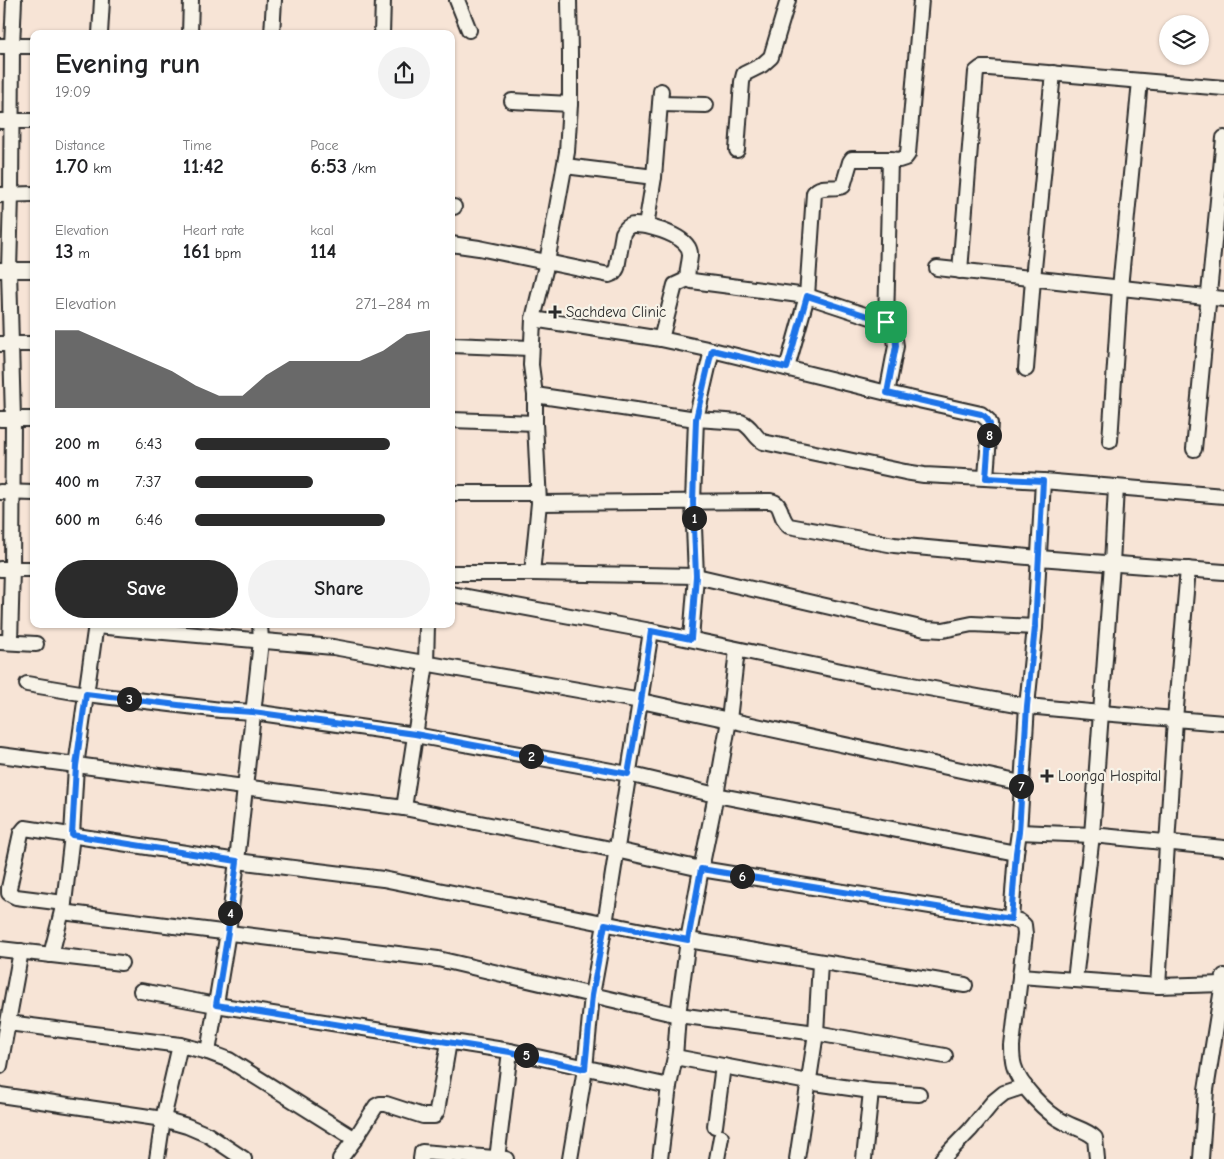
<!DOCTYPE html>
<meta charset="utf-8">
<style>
body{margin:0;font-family:"Comic Neue",sans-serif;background:#f2f2f2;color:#202124;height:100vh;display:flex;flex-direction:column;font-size:19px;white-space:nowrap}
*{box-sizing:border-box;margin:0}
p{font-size:16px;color:#757577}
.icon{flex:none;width:28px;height:28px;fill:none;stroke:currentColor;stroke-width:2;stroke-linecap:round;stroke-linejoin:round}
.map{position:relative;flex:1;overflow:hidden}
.sheet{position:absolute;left:30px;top:30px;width:425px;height:598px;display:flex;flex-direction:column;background:#fff;border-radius:10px;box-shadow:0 1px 4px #0004}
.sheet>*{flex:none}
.fabs{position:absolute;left:1159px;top:15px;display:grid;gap:10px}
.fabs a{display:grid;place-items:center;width:50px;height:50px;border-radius:50%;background:#fff;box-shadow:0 1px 4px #0004;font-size:25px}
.pin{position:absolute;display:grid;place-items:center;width:42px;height:42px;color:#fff;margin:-21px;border-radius:10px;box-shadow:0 2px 8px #0006}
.km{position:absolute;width:25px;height:25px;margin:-12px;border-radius:50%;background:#222;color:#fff;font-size:14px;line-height:25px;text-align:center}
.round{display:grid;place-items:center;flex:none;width:52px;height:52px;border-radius:26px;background:#f2f2f2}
.head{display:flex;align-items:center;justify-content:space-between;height:85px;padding:0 25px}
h1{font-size:28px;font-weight:700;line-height:38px}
.stats{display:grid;grid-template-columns:repeat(3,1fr);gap:8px;height:85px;padding:5px 25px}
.stats div{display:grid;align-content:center}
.stats b{font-size:21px;font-weight:700}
.stats small{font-size:14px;font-weight:400}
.stats p{font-size:14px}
.chart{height:140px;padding:10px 25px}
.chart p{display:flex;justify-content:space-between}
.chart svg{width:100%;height:90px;margin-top:5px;fill:#2b2b2b;opacity:.7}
.primary-button{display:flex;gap:10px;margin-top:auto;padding:10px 25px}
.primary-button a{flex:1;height:58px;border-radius:30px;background:#2b2b2b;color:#fff;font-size:20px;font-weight:700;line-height:58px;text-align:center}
.primary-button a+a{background:#f2f2f2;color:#202124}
ul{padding:0 25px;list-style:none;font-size:16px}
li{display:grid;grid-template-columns:80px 60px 1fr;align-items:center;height:38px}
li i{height:12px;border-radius:6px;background:#2b2b2b}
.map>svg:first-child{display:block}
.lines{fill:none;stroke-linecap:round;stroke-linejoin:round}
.minor-casing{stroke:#2b2b2b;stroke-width:18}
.minor{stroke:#f7f3e8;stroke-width:14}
.route-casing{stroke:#fff;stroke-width:10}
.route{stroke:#1a73e8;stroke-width:6}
.poi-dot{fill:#2b2b2b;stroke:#f7f3e8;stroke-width:2}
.labels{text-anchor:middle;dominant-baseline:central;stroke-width:4.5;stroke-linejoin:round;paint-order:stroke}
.poi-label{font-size:15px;fill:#2b2b2b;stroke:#f7f3e8;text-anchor:start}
</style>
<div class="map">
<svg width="1224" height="1159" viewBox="0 0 1224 1159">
<rect width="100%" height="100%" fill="#f7e4d6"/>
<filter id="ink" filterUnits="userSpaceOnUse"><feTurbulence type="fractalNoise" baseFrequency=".02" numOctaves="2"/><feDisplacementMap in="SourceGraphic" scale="10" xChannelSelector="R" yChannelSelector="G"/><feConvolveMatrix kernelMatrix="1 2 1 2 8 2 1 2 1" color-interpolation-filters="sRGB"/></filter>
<g filter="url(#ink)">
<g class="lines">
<!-- minor casing -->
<g class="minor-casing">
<g id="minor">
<polyline points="457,0 469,30"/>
<polyline points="100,34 102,0"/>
<polyline points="190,34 191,0"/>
<polyline points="272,34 274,0"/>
<polyline points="382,34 383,0"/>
<polyline points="0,46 34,46"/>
<polyline points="512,101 570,104"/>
<polyline points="660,104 706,105"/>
<polyline points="0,121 34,121"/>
<polyline points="737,150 742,82 744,74 762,65 771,57 788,0"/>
<polyline points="565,166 654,177 661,91"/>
<path d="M 654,177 L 646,226 C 659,229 691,238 690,255 C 690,263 686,271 688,279 L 692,281 L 807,296 L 886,322"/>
<polyline points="0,195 34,194"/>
<polyline points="451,207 454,207"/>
<path d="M 451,244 L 479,248 L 609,275 L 614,273 L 617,268 L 623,233 C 629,222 636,225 646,226"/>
<polyline points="937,268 1224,299"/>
<polyline points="0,270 34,270"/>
<polyline points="960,271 976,72 981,68 989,68 1224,88"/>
<polyline points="533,319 661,339 712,350 887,393 981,414 988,420 990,424 986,477"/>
<polyline points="661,339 675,285 688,279"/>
<polyline points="0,344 34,344"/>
<polyline points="451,345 531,348"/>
<path d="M 787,368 L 807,296 L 814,193 C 821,184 833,190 843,186 L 850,162 L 852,159 L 890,159"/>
<polyline points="1026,369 1033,279 1053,73"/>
<polyline points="887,393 896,346 894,333 886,322 890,159 899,160 905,158 908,154 921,0"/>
<path d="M 535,395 L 696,419 L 741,422 C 752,426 754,437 763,442 L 905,472 L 924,475 L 1043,481 L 1224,496"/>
<polyline points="0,419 34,419"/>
<polyline points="451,420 535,423"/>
<polyline points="1110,441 1120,288 1140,81"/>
<polyline points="1194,449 1224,138"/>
<polyline points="1116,487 1112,564 1092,835 1075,980 1158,986 1223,984"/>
<polyline points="0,492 34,493"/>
<polyline points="451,493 538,493"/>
<path d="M 539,503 L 770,501 C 784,503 778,517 789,526 L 894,545 L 1039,558 L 1224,572"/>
<polyline points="0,569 34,569"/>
<polyline points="451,573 532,573 696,576 925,629 943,630 972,624 1035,627"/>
<polyline points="532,573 539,503 535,423 535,395 531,365 533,319 547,262 567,152 570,104 570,54 569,0"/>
<polyline points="451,594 651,631 879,679 1027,706 1101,713 1224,723"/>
<polyline points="96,626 333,647 641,701 1021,783"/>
<polyline points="691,639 696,576 693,502 696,419 712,350"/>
<polyline points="0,642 36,644"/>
<polyline points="10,642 12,569 13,419 9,270 11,195 12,46 14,0"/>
<polyline points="27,684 86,694 221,710 253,712 415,735 628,774 716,795 1016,853"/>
<polyline points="0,755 404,808 426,664 427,624"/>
<path d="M 404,808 L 616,850 L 701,869 L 1011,919 L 1019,921 L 1024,925 L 1025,934 L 1012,1046 C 1012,1053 1012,1059 1014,1066 C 1019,1085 1047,1114 1064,1122 C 1075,1128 1087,1130 1095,1138 L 1097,1159"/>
<polyline points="1019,832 1092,835 1224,848"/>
<polyline points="64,903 16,897 12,895 9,893 9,888 21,833 25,828 237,861 383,879 688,940 965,985"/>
<polyline points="62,912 438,959 678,1015 816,1033 945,1056"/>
<polyline points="1011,919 1016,853 1019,832 1027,706 1035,627 1043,481"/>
<polyline points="0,949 121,963"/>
<polyline points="51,955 64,903 72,835 76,766 96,624"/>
<polyline points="1020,976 1075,980"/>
<polyline points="1158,986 1175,719 1188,569"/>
<polyline points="141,991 216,1005 510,1051 669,1086"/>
<polyline points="8,1023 180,1045 208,1052 229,1060 355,1139"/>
<polyline points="208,1052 228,932 237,861 261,641 260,624"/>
<polyline points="675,1057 808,1082 871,1091 919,1094"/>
<polyline points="0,1066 21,951"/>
<polyline points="0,1095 163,1119 187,1126 208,1135 244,1159"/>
<polyline points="715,1126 723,1066"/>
<polyline points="157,1159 163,1119 180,1045"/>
<polyline points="340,1159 355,1139 376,1106 380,1104 386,1104 423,1116 434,1116 437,1111 449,1042"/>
<polyline points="421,1159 422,1152 506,1159"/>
<polyline points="497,1159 510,1051"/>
<polyline points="570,1159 585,1069 592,995 605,924 651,631"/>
<polyline points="660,1159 669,1086 675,1057 678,1015 688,940 701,869 716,795 729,720 737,650"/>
<polyline points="717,1159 721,1137"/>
<polyline points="797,1159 816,1033 820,963"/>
<polyline points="864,1159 871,1091"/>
<polyline points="942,1159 970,1130 993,1102 1004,1093 1025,1086"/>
<polyline points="1201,1159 1206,1090 1224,976"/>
</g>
</g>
<!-- minor -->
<use href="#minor" class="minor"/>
</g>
</g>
<g class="lines" filter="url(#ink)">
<!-- route casing -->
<g class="route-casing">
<path id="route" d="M 807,296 L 886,322 C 893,330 896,336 896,346 L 887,393 L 981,414 C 986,416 988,419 990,424 L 986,478 L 1043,481 L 1035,627 L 1027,706 L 1019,832 L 1016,853 L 1011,919 L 701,869 L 688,940 L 605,924 L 592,995 L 585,1069 L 510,1052 L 216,1005 L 228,932 L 237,861 L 72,835 L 76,766 L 86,694 L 220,710 L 253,712 L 415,734 L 628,774 L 641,701 L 651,631 L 691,639 L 696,576 L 693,502 L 696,419 L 712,350 L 787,368 Z"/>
</g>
<!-- route -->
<use href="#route" class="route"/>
</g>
<!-- markers -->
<g class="poi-dot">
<path d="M552.5 304.5h5v5h5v5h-5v5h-5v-5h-5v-5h5z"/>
<path d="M1044.5 768.5h5v5h5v5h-5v5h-5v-5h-5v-5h5z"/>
</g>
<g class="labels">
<!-- poi labels -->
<g class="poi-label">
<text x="566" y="312">Sachdeva Clinic</text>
<text x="1058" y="776">Loonga Hospital</text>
</g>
</g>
</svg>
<div class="fabs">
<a><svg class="icon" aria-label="layers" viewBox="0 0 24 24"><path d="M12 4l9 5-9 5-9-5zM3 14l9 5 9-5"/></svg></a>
</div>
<div class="pin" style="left:886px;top:322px;background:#1e9e55"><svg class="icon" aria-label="arrive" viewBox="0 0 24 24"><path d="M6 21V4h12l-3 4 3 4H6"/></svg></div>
<b class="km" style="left:694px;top:518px">1</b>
<b class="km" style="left:531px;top:756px">2</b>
<b class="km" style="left:129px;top:699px">3</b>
<b class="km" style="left:230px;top:913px">4</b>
<b class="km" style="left:526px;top:1055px">5</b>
<b class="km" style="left:742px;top:876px">6</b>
<b class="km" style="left:1021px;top:786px">7</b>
<b class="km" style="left:989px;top:435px">8</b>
<section class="sheet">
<div class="head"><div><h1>Evening run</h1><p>19:09</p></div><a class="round"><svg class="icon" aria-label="share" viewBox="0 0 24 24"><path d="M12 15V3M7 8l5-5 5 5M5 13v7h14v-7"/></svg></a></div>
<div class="stats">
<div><p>Distance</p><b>1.70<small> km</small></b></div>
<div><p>Time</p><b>11:42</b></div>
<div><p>Pace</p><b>6:53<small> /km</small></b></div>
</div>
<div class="stats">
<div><p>Elevation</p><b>13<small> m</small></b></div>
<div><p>Heart rate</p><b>161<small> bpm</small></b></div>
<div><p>kcal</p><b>114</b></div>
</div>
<div class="chart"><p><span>Elevation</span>271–284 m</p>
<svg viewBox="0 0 160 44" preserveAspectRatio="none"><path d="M0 44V6L10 6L20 11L30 16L40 21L50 26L60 33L70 38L80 38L90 28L100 21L110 21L120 21L130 21L140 16L150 8L160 6V44z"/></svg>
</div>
<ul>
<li><b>200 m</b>6:43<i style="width:83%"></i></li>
<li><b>400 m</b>7:37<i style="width:50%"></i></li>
<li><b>600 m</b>6:46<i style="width:81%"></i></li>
</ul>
<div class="primary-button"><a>Save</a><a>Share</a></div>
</section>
</div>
